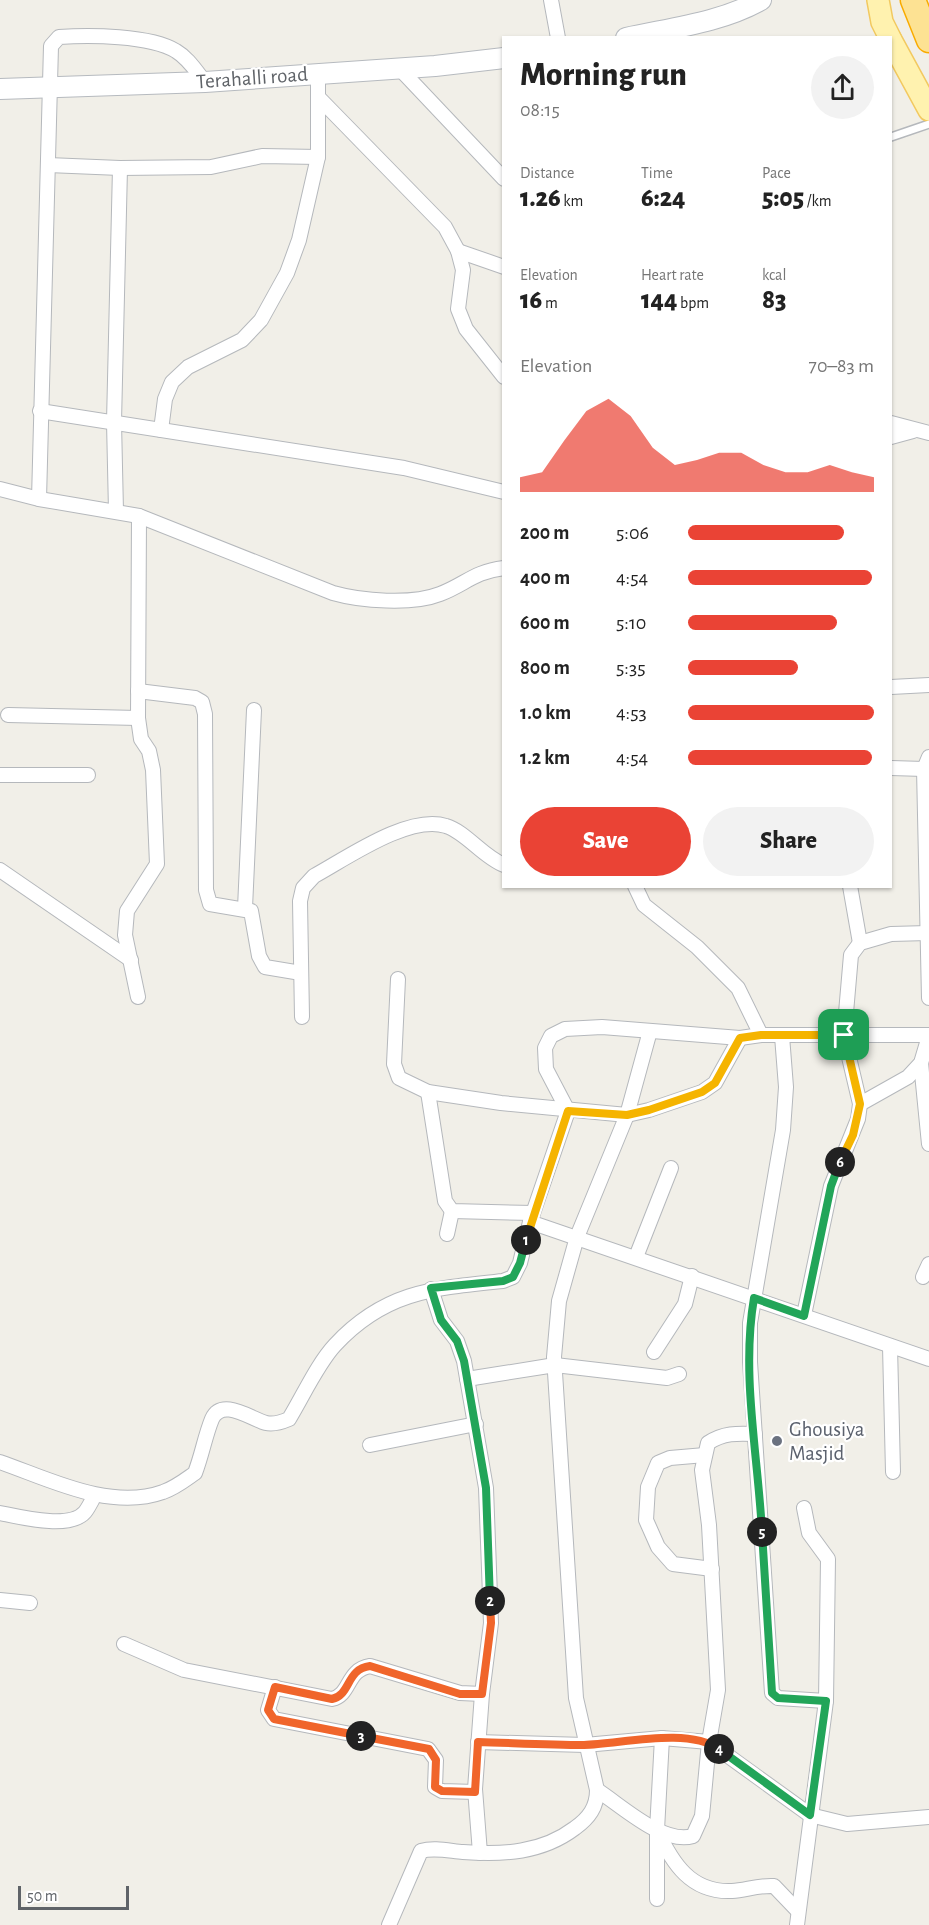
<!DOCTYPE html>
<meta charset="utf-8">
<style>
body{margin:0;font-family:"Alegreya Sans",sans-serif;background:#f2f2f2;color:#222;height:100vh;display:flex;flex-direction:column;font-size:22px;white-space:nowrap}
*{box-sizing:border-box;margin:0}
p{font-size:20px;color:#767676}
.icon{flex:none;width:33px;height:33px;fill:none;stroke:currentColor;stroke-width:2;stroke-linecap:round;stroke-linejoin:round}
.map{position:relative;flex:1;overflow:hidden}
.sheet{position:absolute;left:502px;top:36px;width:390px;height:852px;display:flex;flex-direction:column;background:#fff;border-radius:0px;box-shadow:0 2px 4px #0004}
.sheet>*{flex:none}
.scale{position:absolute;left:18px;bottom:15px;width:111px;box-sizing:border-box;padding-left:6px;border:3px solid #5f6368;border-top:0;font-size:16px;line-height:21px;white-space:nowrap;color:#5f6368;-webkit-text-stroke:4px #fff;paint-order:stroke}
.pin{position:absolute;display:grid;place-items:center;width:51px;height:51px;color:#fff;margin:-26px;border-radius:12px;box-shadow:0 3px 9px #0006}
.km{position:absolute;width:30px;height:30px;margin:-15px;border-radius:50%;background:#222;color:#fff;font-size:16px;line-height:30px;text-align:center}
.round{display:grid;place-items:center;flex:none;width:63px;height:63px;border-radius:32px;background:#f2f2f2}
.head{display:flex;align-items:center;justify-content:space-between;height:102px;padding:0 18px}
h1{font-size:33px;font-weight:800;line-height:45px}
.metrics{display:grid;grid-template-columns:repeat(3,1fr);gap:9px;height:102px;padding:6px 18px}
.metrics div{display:grid;align-content:center}
.metrics b{font-size:26px;font-weight:800}
.metrics small{font-size:16px;font-weight:400}
.metrics p{font-size:16px}
.chart{height:168px;padding:12px 18px}
.chart p{display:flex;justify-content:space-between}
.chart svg{width:100%;height:108px;margin-top:6px;fill:#ea4335;opacity:.7}
.primary-button{display:flex;gap:12px;margin-top:auto;padding:12px 18px}
.primary-button a{flex:1;height:69px;border-radius:36px;background:#ea4335;color:#fff;font-size:24px;font-weight:800;line-height:69px;text-align:center}
.primary-button a+a{background:#f2f2f2;color:#222}
ul{padding:0 18px;list-style:none;font-size:20px}
li{display:grid;grid-template-columns:96px 72px 1fr;align-items:center;height:45px}
li i{height:15px;border-radius:8px;background:#ea4335}
.map>svg:first-child{display:block}
.lines{fill:none;stroke-linecap:round;stroke-linejoin:round}
.lane-casing{stroke:#b5b8bc;stroke-width:10}
.street-casing{stroke:#b5b8bc;stroke-width:16}
.secondary-casing{stroke:#b6babf;stroke-width:22}
.primary-casing{stroke:#f2c960;stroke-width:24}
.highway-casing{stroke:#f9ab00;stroke-width:27}
.lane{stroke:#fff;stroke-width:7}
.street{stroke:#fff;stroke-width:14}
.secondary{stroke:#fff;stroke-width:20}
.primary{stroke:#fff2af;stroke-width:21}
.highway{stroke:#fde293;stroke-width:24}
.split-1-casing{stroke:#fff;stroke-width:12}
.split-2-casing{stroke:#fff;stroke-width:12}
.split-3-casing{stroke:#fff;stroke-width:12}
.split-4-casing{stroke:#fff;stroke-width:12}
.split-5-casing{stroke:#fff;stroke-width:12}
.split-6-casing{stroke:#fff;stroke-width:12}
.split-7-casing{stroke:#fff;stroke-width:12}
.split-1{stroke:#f5b400;stroke-width:8}
.split-2{stroke:#22a559;stroke-width:8}
.split-3{stroke:#f0652b;stroke-width:8}
.split-4{stroke:#f0652b;stroke-width:8}
.split-5{stroke:#22a559;stroke-width:8}
.split-6{stroke:#22a559;stroke-width:8}
.split-7{stroke:#f5b400;stroke-width:8}
.worship-dot{fill:#6b7280;stroke:#fff;stroke-width:2}
.labels{text-anchor:middle;dominant-baseline:central;stroke-width:4.5;stroke-linejoin:round;paint-order:stroke}
.street-label{font-size:21px;fill:#5f6368;stroke:#fff}
.worship-label{font-size:21px;fill:#5b616d;stroke:#fff;text-anchor:start}
</style>
<div class="map">
<svg width="929" height="1925" viewBox="0 0 929 1925">
<rect width="100%" height="100%" fill="#f1efe8"/>
<g class="lines">
<!-- lane casing -->
<g class="lane-casing">
<polyline id="lane" points="891,137 929,124"/>
</g>
<!-- street casing -->
<g class="street-casing">
<g id="street">
<polyline points="551,0 558,38"/>
<polyline points="399,68 504,179"/>
<polyline points="319,98 445,227 458,251 463,270 458,309 466,329 504,377"/>
<polyline points="48,165 120,168 211,167 262,156 318,157"/>
<polyline points="458,251 504,267"/>
<polyline points="40,411 404,468 504,492"/>
<polyline points="891,423 929,433"/>
<polyline points="161,430 165,399 172,382 188,367 242,340 261,320 287,273 299,240 318,157 318,73"/>
<polyline points="891,437 913,431"/>
<path d="M 0,489 L 39,499 L 139,516 L 333,593 C 361,601 412,605 440,594 C 466,584 473,572 504,568"/>
<path d="M 39,499 L 51,46 L 59,37 C 89,35 150,35 176,51 C 188,58 196,71 205,82"/>
<polyline points="116,511 114,422 120,168"/>
<polyline points="891,687 929,685"/>
<polyline points="138,691 195,698 202,702 205,714 206,890 210,904 251,911 259,956 265,967 301,973"/>
<polyline points="8,715 138,718"/>
<polyline points="929,757 924,769 929,998"/>
<polyline points="891,768 924,769"/>
<polyline points="0,775 88,775"/>
<polyline points="0,870 131,960"/>
<polyline points="635,886 644,905 697,947 738,988 761,1035"/>
<polyline points="850,886 860,943"/>
<polyline points="245,908 254,710"/>
<polyline points="398,979 394,1064 399,1078 428,1092 501,1103 627,1115 649,1110 702,1092 715,1083 740,1038"/>
<polyline points="138,997 125,935 127,911 157,864 153,770 149,751 141,739 138,718 139,516"/>
<path d="M 302,1017 L 300,901 L 303,888 L 314,876 C 347,858 409,814 446,826 C 466,832 483,857 504,865"/>
<polyline points="782,1036 786,1087 783,1130 750,1323 750,1362 772,1693 778,1698 826,1701"/>
<polyline points="921,1063 929,1144"/>
<polyline points="428,1092 445,1201 452,1211 533,1213"/>
<polyline points="860,1104 908,1077 921,1063 929,1036"/>
<polyline points="530,1222 929,1359"/>
<polyline points="447,1234 452,1211"/>
<polyline points="636,1257 671,1168"/>
<polyline points="923,1277 929,1264"/>
<polyline points="431,1289 441,1320 457,1341 464,1361 486,1488 491,1623 482,1694 475,1789 480,1853"/>
<polyline points="804,1315 831,1186 858,1119 860,1104 844,1036 851,955 860,943 891,934 928,933"/>
<polyline points="890,1346 893,1472"/>
<polyline points="654,1352 685,1304 692,1276"/>
<polyline points="467,1379 555,1365 667,1378 679,1374"/>
<polyline points="370,1445 476,1424"/>
<polyline points="705,1455 670,1458 658,1463 648,1487 646,1520 658,1547 673,1564 712,1569"/>
<path d="M 0,1462 C 49,1479 110,1511 163,1492 C 175,1488 185,1480 195,1473 C 202,1455 205,1436 212,1419 C 222,1397 251,1419 266,1423 C 274,1425 282,1422 289,1419 C 303,1396 318,1363 335,1345 C 385,1291 435,1288 503,1281 L 513,1277 L 520,1263 L 530,1222 L 568,1111 L 546,1069 L 545,1048 L 551,1036 L 565,1029 L 602,1027 L 740,1038 L 761,1035 L 929,1035"/>
<path d="M 0,1513 C 20,1517 70,1530 85,1512 C 89,1507 92,1500 95,1495"/>
<polyline points="0,1600 30,1603"/>
<path d="M 124,1644 L 184,1670 L 332,1699 C 351,1695 346,1670 370,1666 L 460,1693 L 482,1694"/>
<polyline points="275,1687 268,1710 274,1719 428,1749 436,1760 435,1787 442,1791 475,1792"/>
<polyline points="478,1742 585,1745 662,1738 709,1742 810,1815 847,1824 929,1817"/>
<path d="M 597,1790 C 622,1806 663,1845 693,1836 L 702,1816 L 709,1742 L 718,1690 L 709,1525 L 702,1470 L 708,1443 C 723,1433 737,1433 755,1434"/>
<path d="M 657,1830 C 672,1863 691,1893 732,1891 C 746,1890 759,1885 774,1886 L 797,1910"/>
<polyline points="657,1899 657,1830 662,1738"/>
<path d="M 389,1925 L 421,1851 C 434,1847 450,1851 463,1852 C 503,1855 542,1853 575,1828 C 589,1818 597,1807 597,1790 L 576,1698 L 554,1357 L 559,1301 L 577,1237 L 627,1115 L 650,1031"/>
<polyline points="797,1925 826,1701 828,1559 809,1533 804,1508"/>
</g>
</g>
<!-- secondary casing -->
<g class="secondary-casing">
<g id="secondary">
<path d="M 626,38 C 671,28 720,23 761,0"/>
<polyline points="0,89 205,82 435,66 504,58"/>
</g>
</g>
<!-- primary casing -->
<g class="primary-casing">
<g id="primary">
<polyline points="878,0 882,22 890,38"/>
<polyline points="891,40 929,110"/>
</g>
</g>
<!-- highway casing -->
<g class="highway-casing">
<polyline id="highway" points="913,0 929,40"/>
</g>
<!-- lane -->
<use href="#lane" class="lane"/>
<!-- street -->
<use href="#street" class="street"/>
<!-- secondary -->
<use href="#secondary" class="secondary"/>
<!-- primary -->
<use href="#primary" class="primary"/>
<!-- highway -->
<use href="#highway" class="highway"/>
</g>
<g class="lines">
<!-- split-1 casing -->
<g class="split-1-casing">
<polyline id="split-1" points="526,1240 568,1111 627,1115 649,1110 702,1092 715,1083 740,1038 761,1035 844,1035"/>
</g>
<!-- split-2 casing -->
<g class="split-2-casing">
<polyline id="split-2" points="490,1601 486,1488 464,1361 457,1341 441,1320 431,1288 503,1281 513,1277 520,1263 526,1240"/>
</g>
<!-- split-3 casing -->
<g class="split-3-casing">
<path id="split-3" d="M 361,1736 L 274,1719 L 268,1710 L 275,1687 L 332,1699 C 351,1695 346,1669 370,1666 L 460,1694 L 482,1694 L 491,1623 L 490,1601"/>
</g>
<!-- split-4 casing -->
<g class="split-4-casing">
<path id="split-4" d="M 361,1736 L 429,1749 L 436,1760 L 435,1787 L 442,1791 L 475,1792 L 478,1742 C 513,1743 549,1745 584,1745 C 622,1744 687,1727 719,1749"/>
</g>
<!-- split-5 casing -->
<g class="split-5-casing">
<polyline id="split-5" points="719,1749 810,1815 826,1701 778,1698 772,1693 762,1532"/>
</g>
<!-- split-6 casing -->
<g class="split-6-casing">
<path id="split-6" d="M 762,1532 C 758,1455 741,1374 754,1298 L 804,1316 L 831,1186 L 840,1162"/>
</g>
<!-- split-7 casing -->
<g class="split-7-casing">
<polyline id="split-7" points="840,1162 853,1135 860,1104 844,1035"/>
</g>
<!-- split-1 -->
<use href="#split-1" class="split-1"/>
<!-- split-2 -->
<use href="#split-2" class="split-2"/>
<!-- split-3 -->
<use href="#split-3" class="split-3"/>
<!-- split-4 -->
<use href="#split-4" class="split-4"/>
<!-- split-5 -->
<use href="#split-5" class="split-5"/>
<!-- split-6 -->
<use href="#split-6" class="split-6"/>
<!-- split-7 -->
<use href="#split-7" class="split-7"/>
</g>
<!-- markers -->
<circle class="worship-dot" cx="777" cy="1441" r="6"/>
<g class="labels">
<!-- street labels -->
<g class="street-label">
<text transform="translate(252 78) rotate(-4)">Terahalli road</text>
</g>
<!-- worship labels -->
<g class="worship-label">
<text x="789" y="1429">Ghousiya<tspan x="789" dy="24">Masjid</tspan></text>
</g>
</g>
</svg>
<div class="scale">50 m</div>
<div class="pin" style="left:844px;top:1035px;background:#1e9e55"><svg class="icon" aria-label="arrive" viewBox="0 0 24 24"><path d="M6 21V4h12l-3 4 3 4H6"/></svg></div>
<b class="km" style="left:526px;top:1240px">1</b>
<b class="km" style="left:490px;top:1601px">2</b>
<b class="km" style="left:361px;top:1736px">3</b>
<b class="km" style="left:719px;top:1749px">4</b>
<b class="km" style="left:762px;top:1532px">5</b>
<b class="km" style="left:840px;top:1162px">6</b>
<section class="sheet">
<div class="head"><div><h1>Morning run</h1><p>08:15</p></div><a class="round"><svg class="icon" aria-label="share" viewBox="0 0 24 24"><path d="M12 15V3M7 8l5-5 5 5M5 13v7h14v-7"/></svg></a></div>
<div class="metrics">
<div><p>Distance</p><b>1.26<small> km</small></b></div>
<div><p>Time</p><b>6:24</b></div>
<div><p>Pace</p><b>5:05<small> /km</small></b></div>
</div>
<div class="metrics">
<div><p>Elevation</p><b>16<small> m</small></b></div>
<div><p>Heart rate</p><b>144<small> bpm</small></b></div>
<div><p>kcal</p><b>83</b></div>
</div>
<div class="chart"><p><span>Elevation</span>70–83 m</p>
<svg viewBox="0 0 160 44" preserveAspectRatio="none"><path d="M0 44V38L10 36L20 23L30 11L40 6L50 13L60 26L70 33L80 31L90 28L100 28L110 33L120 36L130 36L140 33L150 36L160 38V44z"/></svg>
</div>
<ul>
<li><b>200 m</b>5:06<i style="width:84%"></i></li>
<li><b>400 m</b>4:54<i style="width:99%"></i></li>
<li><b>600 m</b>5:10<i style="width:80%"></i></li>
<li><b>800 m</b>5:35<i style="width:59%"></i></li>
<li><b>1.0 km</b>4:53<i style="width:100%"></i></li>
<li><b>1.2 km</b>4:54<i style="width:99%"></i></li>
</ul>
<div class="primary-button"><a>Save</a><a>Share</a></div>
</section>
</div>
